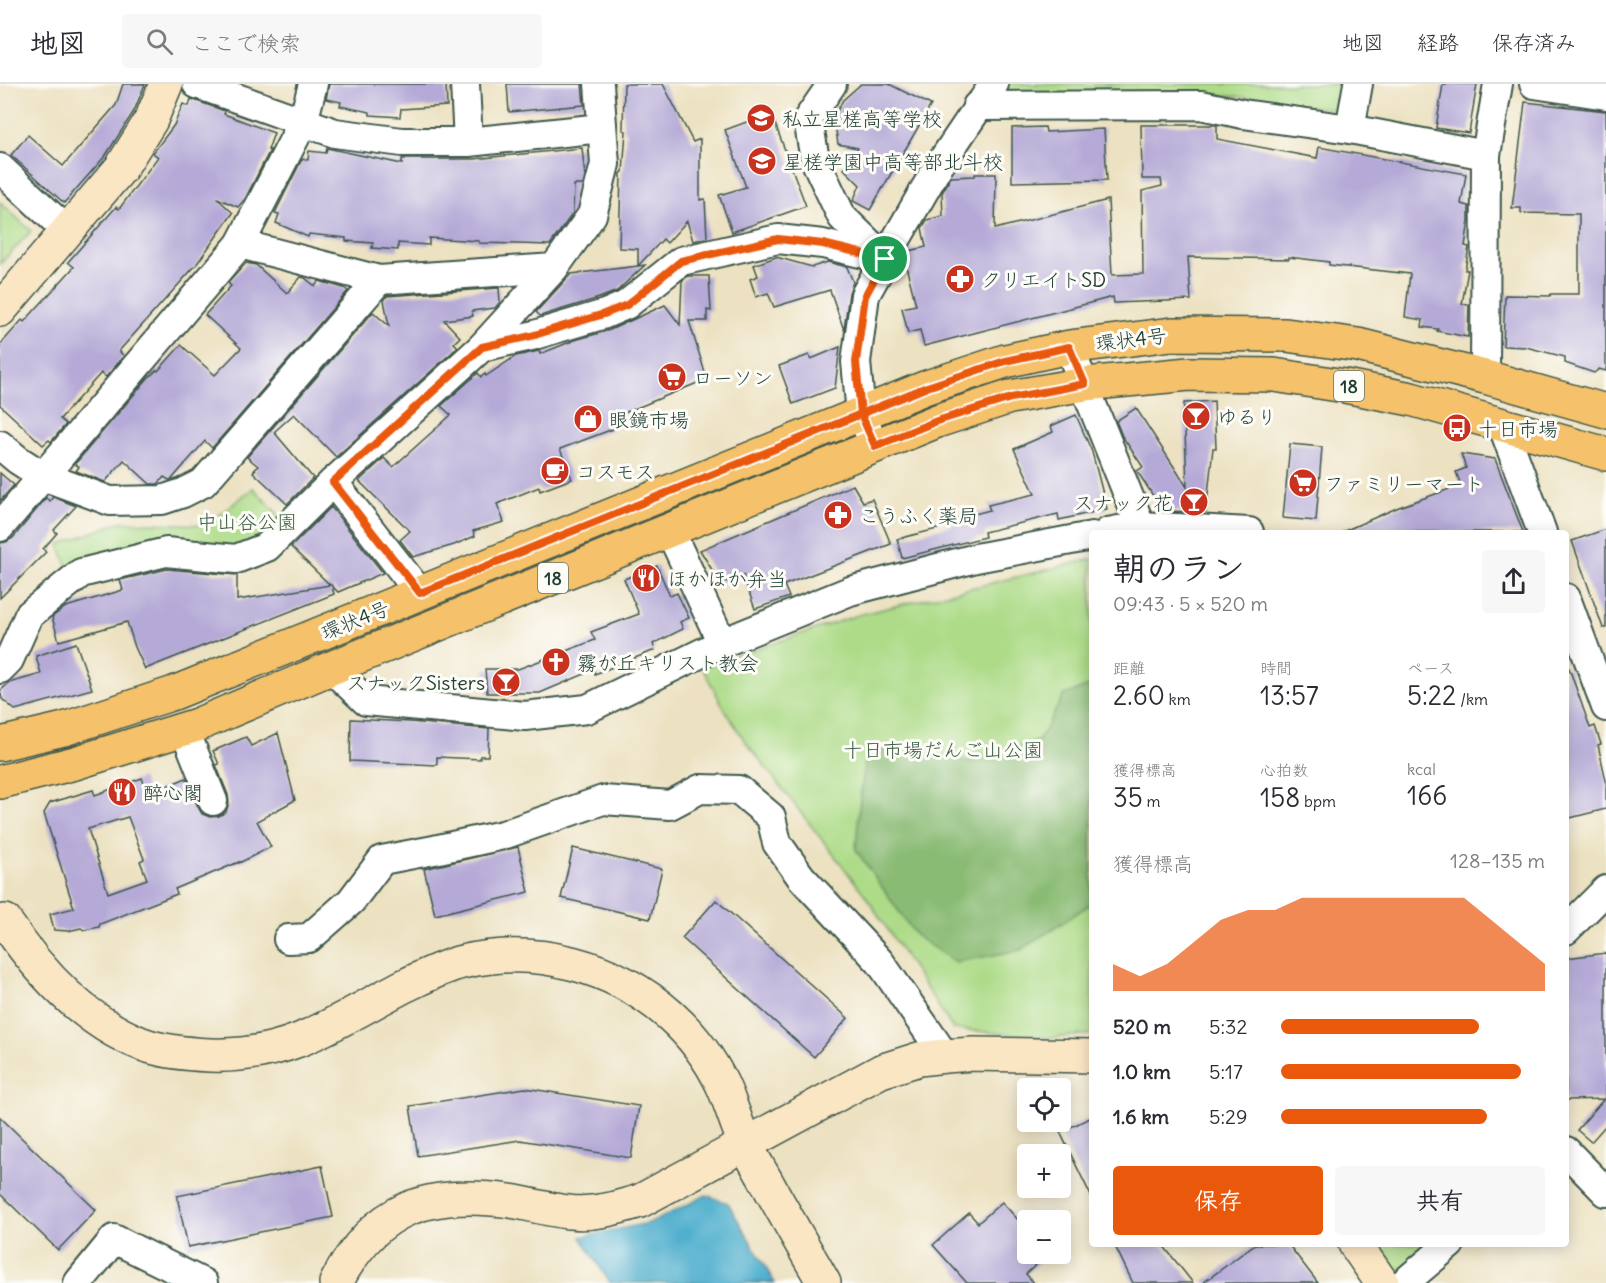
<!DOCTYPE html>
<html lang="ja">
<meta charset="utf-8">
<style>
body{margin:0;font-family:Delius,"Klee One",sans-serif;background:#f7f7f7;color:#2b2b33;height:100vh;display:flex;flex-direction:column;font-size:22px;white-space:nowrap}
*{box-sizing:border-box;margin:0}
p{font-size:20px;color:#7c7c81}
.icon{flex:none;width:33px;height:33px;fill:none;stroke:currentColor;stroke-width:2;stroke-linecap:round;stroke-linejoin:round}
.map{position:relative;flex:1;overflow:hidden}
.sheet{position:absolute;left:1089px;top:446px;width:480px;height:717px;display:flex;flex-direction:column;background:#fff;border-radius:6px;box-shadow:0 3px 15px #0003}
.sheet>*{flex:none}
.fabs{position:absolute;left:1017px;top:994px;display:grid;gap:12px}
.fabs a{display:grid;place-items:center;width:54px;height:54px;border-radius:6px;background:#fff;box-shadow:0 3px 15px #0003;font-size:30px}
.pin{position:absolute;display:grid;place-items:center;width:51px;height:51px;color:#fff;margin:-26px;border:3px solid #fff;border-radius:50%;box-shadow:0 2px 6px #0007}
.round{display:grid;place-items:center;flex:none;width:63px;height:63px;border-radius:6px;background:#f7f7f7}
.headline{display:flex;align-items:center;justify-content:space-between;height:102px;padding:0 24px}
h1{font-size:33px;font-weight:600;line-height:45px}
.metrics{display:grid;grid-template-columns:repeat(3,1fr);gap:9px;height:102px;padding:6px 24px}
.metrics div{display:grid;align-content:center}
.metrics b{font-size:26px;font-weight:600}
.metrics small{font-size:16px;font-weight:400}
.metrics p{font-size:16px}
.chart{height:168px;padding:12px 24px}
.chart p{display:flex;justify-content:space-between}
.chart svg{width:100%;height:108px;margin-top:6px;fill:#ea580c;opacity:.7}
.cta{display:flex;gap:12px;margin-top:auto;padding:12px 24px}
.cta a{flex:1;height:69px;border-radius:6px;background:#ea580c;color:#fff;font-size:24px;font-weight:600;line-height:69px;text-align:center}
.cta a+a{background:#f7f7f7;color:#2b2b33}
ul{padding:0 24px;list-style:none;font-size:20px}
li{display:grid;grid-template-columns:96px 72px 1fr;align-items:center;height:45px}
li i{height:15px;border-radius:8px;background:#ea580c}
header{display:flex;align-items:center;gap:36px;box-sizing:border-box;height:84px;padding:0 30px;background:#fff;border-bottom:2px solid #e1e1e2}
header strong{font-size:28px}
nav{display:flex;gap:33px;margin-inline-start:auto;font-size:21px}
.search{width:420px;height:54px;background:#f7f7f7;display:flex;align-items:center;gap:15px;box-sizing:border-box;padding:0 21px;border-radius:6px;color:#7c7c81;font-size:22px}
.map>svg:first-child{display:block}
.green{fill:#addb88;stroke:#668c5e;stroke-width:1.5}
.forest{fill:#8abb74;stroke:#547c54;stroke-width:1.5}
.water{fill:#4fafce;stroke:#377681;stroke-width:1.5}
.building{fill:#b5aad7;fill-rule:evenodd}
.lines{fill:none;stroke-linecap:round;stroke-linejoin:round}
.street-casing{stroke:#3e5649;stroke-width:32}
.secondary-casing{stroke:#3e5649;stroke-width:36}
.primary-casing{stroke:#3e5649;stroke-width:36}
.street{stroke:#fff;stroke-width:28}
.secondary{stroke:#fbe6c4;stroke-width:33}
.primary{stroke:#f5c16b;stroke-width:33}
.route-casing{stroke:#fff;stroke-width:12}
.route{stroke:#ea580c;stroke-width:8}
.labels{text-anchor:middle;dominant-baseline:central;stroke-width:6;stroke-linejoin:round;paint-order:stroke}
.shield{fill:#fdfcf7;stroke:#62766e;stroke-width:1.5}
.shield-label{font-size:18px;font-weight:bold;fill:#1f3d34}
.poi-label{font-size:20px;fill:#1f3d34;stroke:#fdfcf7;text-anchor:start}
.street-label{font-size:20px;fill:#1f3d34;stroke:#fdfcf7}
.park-label{font-size:20px;fill:#3b5d45;stroke:#fdfcf7}
</style>
<header>
<strong>地図</strong>
<div class="search"><svg class="icon" aria-label="search" viewBox="0 0 24 24"><circle cx="10" cy="10" r="6"/><path d="M15 15l6 6"/></svg>ここで検索</div>
<nav><a>地図</a><a>経路</a><a>保存済み</a></nav>
</header>
<div class="map">
<svg width="1606" height="1199" viewBox="0 0 1606 1199">
<rect width="100%" height="100%" fill="#fdfcf7"/>
<filter id="ink" filterUnits="userSpaceOnUse"><feTurbulence type="fractalNoise" baseFrequency=".0167" numOctaves="2"/><feDisplacementMap in="SourceGraphic" scale="12" xChannelSelector="R" yChannelSelector="G"/><feConvolveMatrix kernelMatrix="1 2 1 2 8 2 1 2 1" color-interpolation-filters="sRGB"/></filter>
<filter id="wash" filterUnits="userSpaceOnUse"><feTurbulence type="fractalNoise" baseFrequency=".008" numOctaves="4" result="noise"/><feDisplacementMap in="SourceGraphic" scale="24" xChannelSelector="R" yChannelSelector="G"/><feGaussianBlur stdDeviation="1.35" result="paint"/><feColorMatrix in="noise" values="0 0 0 0 0 0 0 0 0 0 0 0 0 0 0 0 0 1.4 0 .05"/><feComposite in="paint" operator="in"/></filter>
<g filter="url(#wash)">
<rect width="100%" height="100%" fill="#ece1c1"/>
<!-- green -->
<g class="green">
<polygon points="1009,0 1351,0 1346,27 1234,12 1138,14 997,9"/>
<polygon points="0,118 31,147 0,180"/>
<polygon points="253,404 281,433 262,454 236,469 69,486 59,461 120,438 207,441"/>
<polygon points="1092,475 1092,950 1052,954 953,945 865,811 745,657 726,628 702,583 858,531"/>
<polygon points="1380,1160 1431,1160 1398,1189"/>
</g>
<!-- forest -->
<polygon class="forest" points="1092,601 1092,819 1021,866 955,878 916,852 856,766 859,724 867,664 970,677 1039,656 1064,611"/>
<!-- water -->
<polygon class="water" points="706,1111 728,1119 775,1199 610,1199 581,1153 653,1138"/>
<g id="blocks">
<!-- building -->
<g class="building">
<polygon points="123,0 145,0 134,27 106,71 64,119 11,71 28,51 63,82 116,21"/>
<polygon points="329,0 446,0 447,22 401,25 400,33 370,31 370,28 340,22 341,18 326,15"/>
<polygon points="507,0 582,0 584,21 509,28"/>
<polygon points="624,0 663,0 693,58 700,55 700,116 705,115 707,154 693,157 687,137 667,159 663,155 638,182 645,181 617,207 599,214 540,232 536,228 571,190 638,182 638,165 619,164 621,89 623,88 626,47 623,46"/>
<polygon points="861,0 889,0 931,21 870,126 853,117 860,101 844,85 858,64 838,60 834,33 843,16"/>
<polygon points="1443,0 1477,0 1469,49 1436,44"/>
<polygon points="191,15 225,27 224,30 274,49 268,66 270,66 245,115 238,123 217,114 233,129 196,181 119,267 124,272 106,293 101,289 60,335 66,340 51,358 49,356 43,361 0,321 0,261 22,236 24,238 74,183 68,178 116,123 119,125 158,73 153,69 174,41 183,20 189,22"/>
<polygon points="1525,18 1606,27 1606,287 1599,285 1594,289 1565,279 1565,273 1526,263 1503,262 1505,211 1550,212 1551,210 1579,210 1579,130 1521,129 1521,124 1512,124"/>
<polygon points="771,29 806,122 732,148 719,111 746,103 725,46"/>
<polygon points="1141,41 1217,41 1217,55 1317,74 1319,63 1466,90 1461,120 1469,122 1469,137 1465,162 1469,163 1465,186 1468,186 1462,220 1469,221 1468,253 1437,247 1438,245 1422,243 1423,236 1405,233 1410,190 1329,181 1329,178 1289,173 1289,175 1188,173 1191,216 1114,219 1113,213 924,262 920,246 908,249 902,224 916,221 904,174 909,167 926,163 922,144 927,136 943,132 942,109 951,93 975,92 975,90 996,90 995,145 1108,116 1112,191 1143,190 1142,107 1162,102 1161,95 1142,95"/>
<polygon points="1045,43 1046,48 1104,45 1107,96 1012,98 1012,44"/>
<polygon points="327,64 402,80 402,75 474,75 582,64 585,93 583,101 574,101 573,129 550,161 479,159 479,157 429,154 429,161 398,159 398,166 372,164 373,159 346,157 346,154 309,150 308,153 276,139 279,130 275,129 302,75 308,76 309,67 326,69"/>
<polygon points="776,173 812,183 828,178 847,183 853,198 849,209 844,246 830,206 774,223 768,209 756,213 750,195 758,192 754,181"/>
<polygon points="246,179 256,181 287,209 301,193 305,194 315,202 319,197 344,204 348,207 212,364 205,357 172,395 169,396 164,393 158,400 150,400 124,376 105,398 76,387 79,383 75,380 148,294 157,286 158,287 181,261 215,291 241,264 205,231 231,202 228,199"/>
<polygon points="688,192 709,192 711,227 707,226 707,237 689,237 707,295 617,332 621,342 560,365 572,395 540,407 539,403 497,420 504,438 473,447 475,452 454,461 413,473 400,456 410,447 359,397 384,374 393,383 451,331 441,322 478,289 481,293 485,290 486,292 516,272 539,267 540,270 575,256 610,246 665,221 680,241 682,197"/>
<polygon points="499,204 500,218 495,224 472,227 473,232 444,236 460,253 454,259 458,263 336,373 294,330 274,348 313,394 287,420 253,388 258,382 247,373 373,228 389,242 384,216 387,212"/>
<polygon points="840,263 835,304 793,320 779,282 809,271 811,275"/>
<polygon points="1214,317 1216,364 1213,364 1206,428 1163,427 1137,387 1143,383 1122,352 1116,337 1136,324 1187,403 1184,319"/>
<polygon points="1076,331 1092,368 1107,425 1059,436 1058,430 984,448 985,453 902,474 897,455 953,441 951,436 990,426 988,421 1035,410 1014,365 1053,348 1051,342"/>
<polygon points="1290,360 1322,363 1316,437 1283,434"/>
<polygon points="1461,370 1495,375 1523,448 1342,448 1399,423 1461,401 1456,388 1466,384"/>
<polygon points="0,389 14,401 0,417"/>
<polygon points="853,401 863,418 872,415 891,460 784,501 789,513 755,525 743,491 720,499 700,466"/>
<polygon points="53,413 76,422 54,446 57,449 43,465 46,468 0,514 0,459 6,458 13,454 46,414 50,417"/>
<polygon points="331,423 383,489 338,508 332,502 334,510 145,585 135,563 127,538 59,557 52,533 66,523 123,506 120,496 167,485 237,491 237,516 330,501 291,463"/>
<polygon points="1606,445 1606,544 1603,544 1572,457"/>
<polygon points="657,482 670,512 677,509 689,534 680,538 683,545 653,560 655,566 595,590 594,586 540,609 487,609 485,585 518,585 595,556 591,548 639,530 624,495"/>
<polygon points="76,559 92,605 15,626 2,615 0,607 9,599 41,590 36,572"/>
<polygon points="1569,584 1587,635 1590,644 1595,642 1601,660 1598,661 1606,696 1606,725 1566,735 1566,585"/>
<polygon points="351,635 410,638 489,645 488,672 480,672 480,675 437,673 437,681 350,677"/>
<path d="M 278,649 L 295,716 L 257,737 L 271,763 L 239,779 L 239,778 L 175,805 L 177,810 L 100,840 L 99,843 L 84,846 L 81,844 L 68,847 L 54,846 L 50,830 L 74,824 L 44,729 L 50,719 L 93,706 L 95,711 L 142,694 L 148,710 L 186,694 L 198,723 L 202,730 L 210,733 L 219,732 L 226,728 L 229,719 L 228,711 L 216,681 L 219,680 L 213,667 L 246,653 L 251,662 ZM 128,733 L 144,775 L 140,777 L 147,795 L 108,809 L 88,745 Z"/>
<polygon points="518,763 529,808 435,831 424,785"/>
<polygon points="573,764 662,785 650,835 561,814"/>
<polygon points="716,816 848,934 814,973 682,854"/>
<polygon points="1606,869 1606,1041 1591,1058 1577,1046 1604,1015 1566,1016 1566,874"/>
<polygon points="525,1004 639,1022 631,1074 520,1056 418,1072 410,1022"/>
<polygon points="0,1033 96,1126 58,1166 0,1110"/>
<polygon points="1092,1033 1092,1114 1060,1048"/>
<polygon points="322,1082 333,1133 188,1163 177,1112"/>
<polygon points="1002,1118 1028,1147 1028,1170 1031,1170 1038,1179 1026,1190 1034,1199 967,1199 933,1161 969,1129 978,1139"/>
<polygon points="1114,1160 1162,1160 1193,1199 1133,1199"/>
<polygon points="1255,1160 1288,1160 1318,1199 1203,1199"/>
</g>
</g>
</g>
<g filter="url(#ink)">
<use href="#blocks" fill-opacity="0" stroke="#3e5649" stroke-width="1.5"/>
<g class="lines">
<!-- street casing -->
<g class="street-casing">
<g id="street">
<polyline points="197,0 335,49 402,58 468,58 602,44"/>
<polyline points="465,0 468,58"/>
<polyline points="832,0 808,35 815,76 842,133 885,175 865,211 856,278 861,330 875,362"/>
<polyline points="1534,0 1606,11"/>
<polyline points="977,22 1201,21 1243,30 1350,45 1486,71"/>
<polyline points="1350,45 1358,0"/>
<polyline points="0,84 67,147"/>
<polyline points="240,160 379,196 554,184 592,131 605,80 599,0"/>
<polyline points="482,263 531,252 605,230 626,221 681,177 778,155 823,160 885,175 936,86 994,0"/>
<polyline points="1069,263 1143,448"/>
<polyline points="1485,293 1486,71 1498,0"/>
<polyline points="1502,340 1542,448"/>
<polyline points="0,361 18,376 43,392 110,417 162,416 183,409 203,399 379,196"/>
<polyline points="333,398 420,509"/>
<polyline points="0,443 240,160 303,38 313,0"/>
<polyline points="670,447 722,559"/>
<polyline points="1108,448 1140,442 1249,448"/>
<polyline points="1566,514 1606,623"/>
<polyline points="331,584 366,617 525,632 587,625 722,559 850,507 976,474 1092,452"/>
<polyline points="0,585 9,576 29,531 81,489 166,468 236,475 267,463 333,398 482,263 554,184"/>
<polyline points="184,644 213,717"/>
<polyline points="1566,846 1606,806"/>
<polyline points="288,855 309,854 351,817 382,776 434,766 503,751 603,716 670,721 700,705 739,706 771,733 777,759 801,793 880,878 945,972"/>
<polyline points="1566,1067 1606,1108"/>
<polyline points="78,1199 114,1155 203,1199"/>
<polyline points="1404,1199 1450,1160"/>
</g>
</g>
<!-- secondary casing -->
<g class="secondary-casing">
<g id="secondary">
<polyline points="0,226 121,84 151,36 166,0"/>
<path d="M 5,837 C 39,888 83,937 142,960 C 164,968 188,970 210,971 C 240,972 271,967 299,956 C 335,941 369,920 404,902 C 423,893 442,883 462,878 C 536,860 615,882 671,932 C 691,950 710,975 722,1000 C 731,1019 736,1040 745,1059 C 753,1075 763,1091 771,1106 C 789,1137 806,1168 824,1199"/>
<polyline points="1355,1160 1382,1199"/>
<path d="M 336,1199 C 375,1122 429,1106 510,1117 C 530,1120 549,1126 569,1128 C 593,1131 617,1124 640,1117 L 881,987 L 919,975 L 945,972 L 973,970 L 1092,972"/>
</g>
</g>
<!-- primary casing -->
<g class="primary-casing">
<g id="primary">
<polyline points="0,660 64,645 174,609 927,303 1005,277 1069,263 1172,250 1286,251 1358,261 1485,293 1606,327"/>
<polyline points="0,698 75,679 197,641 331,584 937,337 1010,313 1085,300 1189,290 1274,291 1345,302 1411,315 1606,370"/>
</g>
</g>
<!-- street -->
<use href="#street" class="street"/>
<!-- secondary -->
<use href="#secondary" class="secondary"/>
<!-- primary -->
<use href="#primary" class="primary"/>
</g>
</g>
<g class="lines" filter="url(#ink)">
<!-- route casing -->
<g class="route-casing">
<polyline id="route" points="885,175 823,160 778,155 681,177 627,221 604,230 531,252 482,263 333,398 420,509 861,330 875,362 937,337 1011,314 1085,300 1069,263 1005,277 927,303 861,330 856,278 865,212 885,175"/>
</g>
<!-- route -->
<use href="#route" class="route"/>
</g>
<!-- icons -->
<defs>
<g id="school-disc" transform="scale(1.5)"><circle r="9.5" fill="#c8321e" stroke="#fdfcf7"/><path d="M0-5L7-2L0 1L-7-2ZM-4 1L0 2.5L4 1V4Q0 6-4 4Z" fill="#fff"/></g>
<g id="pharmacy-disc" transform="scale(1.5)"><circle r="9.5" fill="#c8321e" stroke="#fdfcf7"/><path d="M-2-6h4v4h4v4h-4v4h-4v-4h-4v-4h4Z" fill="#fff"/></g>
<g id="supermarket-disc" transform="scale(1.5)"><circle r="9.5" fill="#c8321e" stroke="#fdfcf7"/><path d="M-6-5.5h2.5l.6 2H6L4.5 2H-2.5L-4.4-4H-6ZM-1.5 3.2a1.3 1.3 0 1 0 .1 0ZM3 3.2a1.3 1.3 0 1 0 .1 0Z" fill="#fff"/></g>
<g id="bar-disc" transform="scale(1.5)"><circle r="9.5" fill="#c8321e" stroke="#fdfcf7"/><path d="M-6-5H6L.8 .8V4.5H3.5V6h-7V4.5H-.8V.8Z" fill="#fff"/></g>
<g id="shop-disc" transform="scale(1.5)"><circle r="9.5" fill="#c8321e" stroke="#fdfcf7"/><path d="M-5-2.5h2.3a2.7 3.5 0 0 1 5.4 0H5L5.5 6h-11ZM-1.5-2.5h3a1.5 2.3 0 0 0-3 0Z" fill="#fff"/></g>
<g id="bus-disc" transform="scale(1.5)"><circle r="9.5" fill="#c8321e" stroke="#fdfcf7"/><path d="M-5-6H5V4H4V6H2V4H-2V6H-4V4H-5ZM-3.5-4V0h7V-4ZM-3.5 1.2v1.5H-2V1.2ZM2 1.2v1.5H3.5V1.2Z" fill="#fff"/></g>
<g id="cafe-disc" transform="scale(1.5)"><circle r="9.5" fill="#c8321e" stroke="#fdfcf7"/><path d="M-5.5-4.5H6V0H3Q3 3.5 0 3.5H-2.5Q-5.5 3.5-5.5 0ZM3-3.2v2h1.7v-2ZM-6 4.5H4V6H-6Z" fill="#fff"/></g>
<g id="restaurant-disc" transform="scale(1.5)"><circle r="9.5" fill="#c8321e" stroke="#fdfcf7"/><path d="M-5-6h1v4h1v-4h1v4h1v-4h1v5L-1.5 .5V6h-2V.5L-5-1ZM5-6V6H3V1.5H1.5Q1.5-4 5-6Z" fill="#fff"/></g>
<g id="church-disc" transform="scale(1.5)"><circle r="9.5" fill="#c8321e" stroke="#fdfcf7"/><path d="M-1.2-6h2.4v3.5h3.3v2.4h-3.3V6h-2.4V-.1h-3.3v-2.4h3.3Z" fill="#fff"/></g>
</defs>
<g fill-rule="evenodd">
<use href="#school-disc" x="761" y="34"/>
<use href="#school-disc" x="762" y="77"/>
<use href="#pharmacy-disc" x="960" y="195"/>
<use href="#supermarket-disc" x="672" y="293"/>
<use href="#bar-disc" x="1196" y="332"/>
<use href="#shop-disc" x="588" y="335"/>
<use href="#bus-disc" x="1457" y="344"/>
<use href="#cafe-disc" x="555" y="387"/>
<use href="#supermarket-disc" x="1303" y="399"/>
<use href="#bar-disc" x="1194" y="418"/>
<use href="#pharmacy-disc" x="838" y="431"/>
<use href="#restaurant-disc" x="646" y="494"/>
<use href="#church-disc" x="556" y="578"/>
<use href="#bar-disc" x="506" y="598"/>
<use href="#restaurant-disc" x="122" y="708"/>
</g>
<g class="labels">
<!-- shield labels -->
<g class="shield">
<rect x="1334" y="287" width="30" height="30" rx="4.5"/>
<rect x="538" y="479" width="30" height="30" rx="4.5"/>
</g>
<g class="shield-label">
<text x="1349" y="302">18</text>
<text x="553" y="494">18</text>
</g>
<!-- poi labels -->
<g class="poi-label">
<text x="782" y="34">私立星槎高等学校</text>
<text x="783" y="77">星槎学園中高等部北斗校</text>
<text x="981" y="195">クリエイトSD</text>
<text x="693" y="293">ローソン</text>
<text x="1217" y="332">ゆるり</text>
<text x="609" y="335">眼鏡市場</text>
<text x="1478" y="344">十日市場</text>
<text x="576" y="387">コスモス</text>
<text x="1324" y="399">ファミリーマート</text>
<text x="1173" y="418" text-anchor="end">スナック花</text>
<text x="859" y="431">こうふく薬局</text>
<text x="667" y="494">ほかほか弁当</text>
<text x="577" y="578">霧が丘キリスト教会</text>
<text x="485" y="598" text-anchor="end">スナックSisters</text>
<text x="143" y="708">醉心閣</text>
</g>
<!-- street labels -->
<g class="street-label">
<text transform="translate(1131 255) rotate(-7)">環状4号</text>
<text transform="translate(355 536) rotate(-22)">環状4号</text>
</g>
<!-- park labels -->
<g class="park-label">
<text x="247" y="437">中山谷公園</text>
<text x="943" y="665">十日市場だんご山公園</text>
</g>
</g>
</svg>
<div class="fabs">
<a><svg class="icon" aria-label="locate" viewBox="0 0 24 24"><circle cx="12" cy="12" r="6"/><path d="M12 2v4M12 18v4M2 12h4M18 12h4"/></svg></a>
<a>+</a>
<a>−</a>
</div>
<div class="pin" style="left:885px;top:175px;background:#1e9e55"><svg class="icon" aria-label="arrive" viewBox="0 0 24 24"><path d="M6 21V4h12l-3 4 3 4H6"/></svg></div>
<section class="sheet">
<div class="headline"><div><h1>朝のラン</h1><p>09:43 · 5 × 520 m</p></div><a class="round"><svg class="icon" aria-label="share" viewBox="0 0 24 24"><path d="M12 15V3M7 8l5-5 5 5M5 13v7h14v-7"/></svg></a></div>
<div class="metrics">
<div><p>距離</p><b>2.60<small> km</small></b></div>
<div><p>時間</p><b>13:57</b></div>
<div><p>ペース</p><b>5:22<small> /km</small></b></div>
</div>
<div class="metrics">
<div><p>獲得標高</p><b>35<small> m</small></b></div>
<div><p>心拍数</p><b>158<small> bpm</small></b></div>
<div><p>kcal</p><b>166</b></div>
</div>
<div class="chart"><p><span>獲得標高</span>128–135 m</p>
<svg viewBox="0 0 160 44" preserveAspectRatio="none"><path d="M0 44V33L10 38L20 33L30 24L40 15L50 11L60 11L70 6L80 6L90 6L100 6L110 6L120 6L130 6L140 15L150 24L160 33V44z"/></svg>
</div>
<ul>
<li><b>520 m</b>5:32<i style="width:75%"></i></li>
<li><b>1.0 km</b>5:17<i style="width:91%"></i></li>
<li><b>1.6 km</b>5:29<i style="width:78%"></i></li>
</ul>
<div class="cta"><a>保存</a><a>共有</a></div>
</section>
</div>
